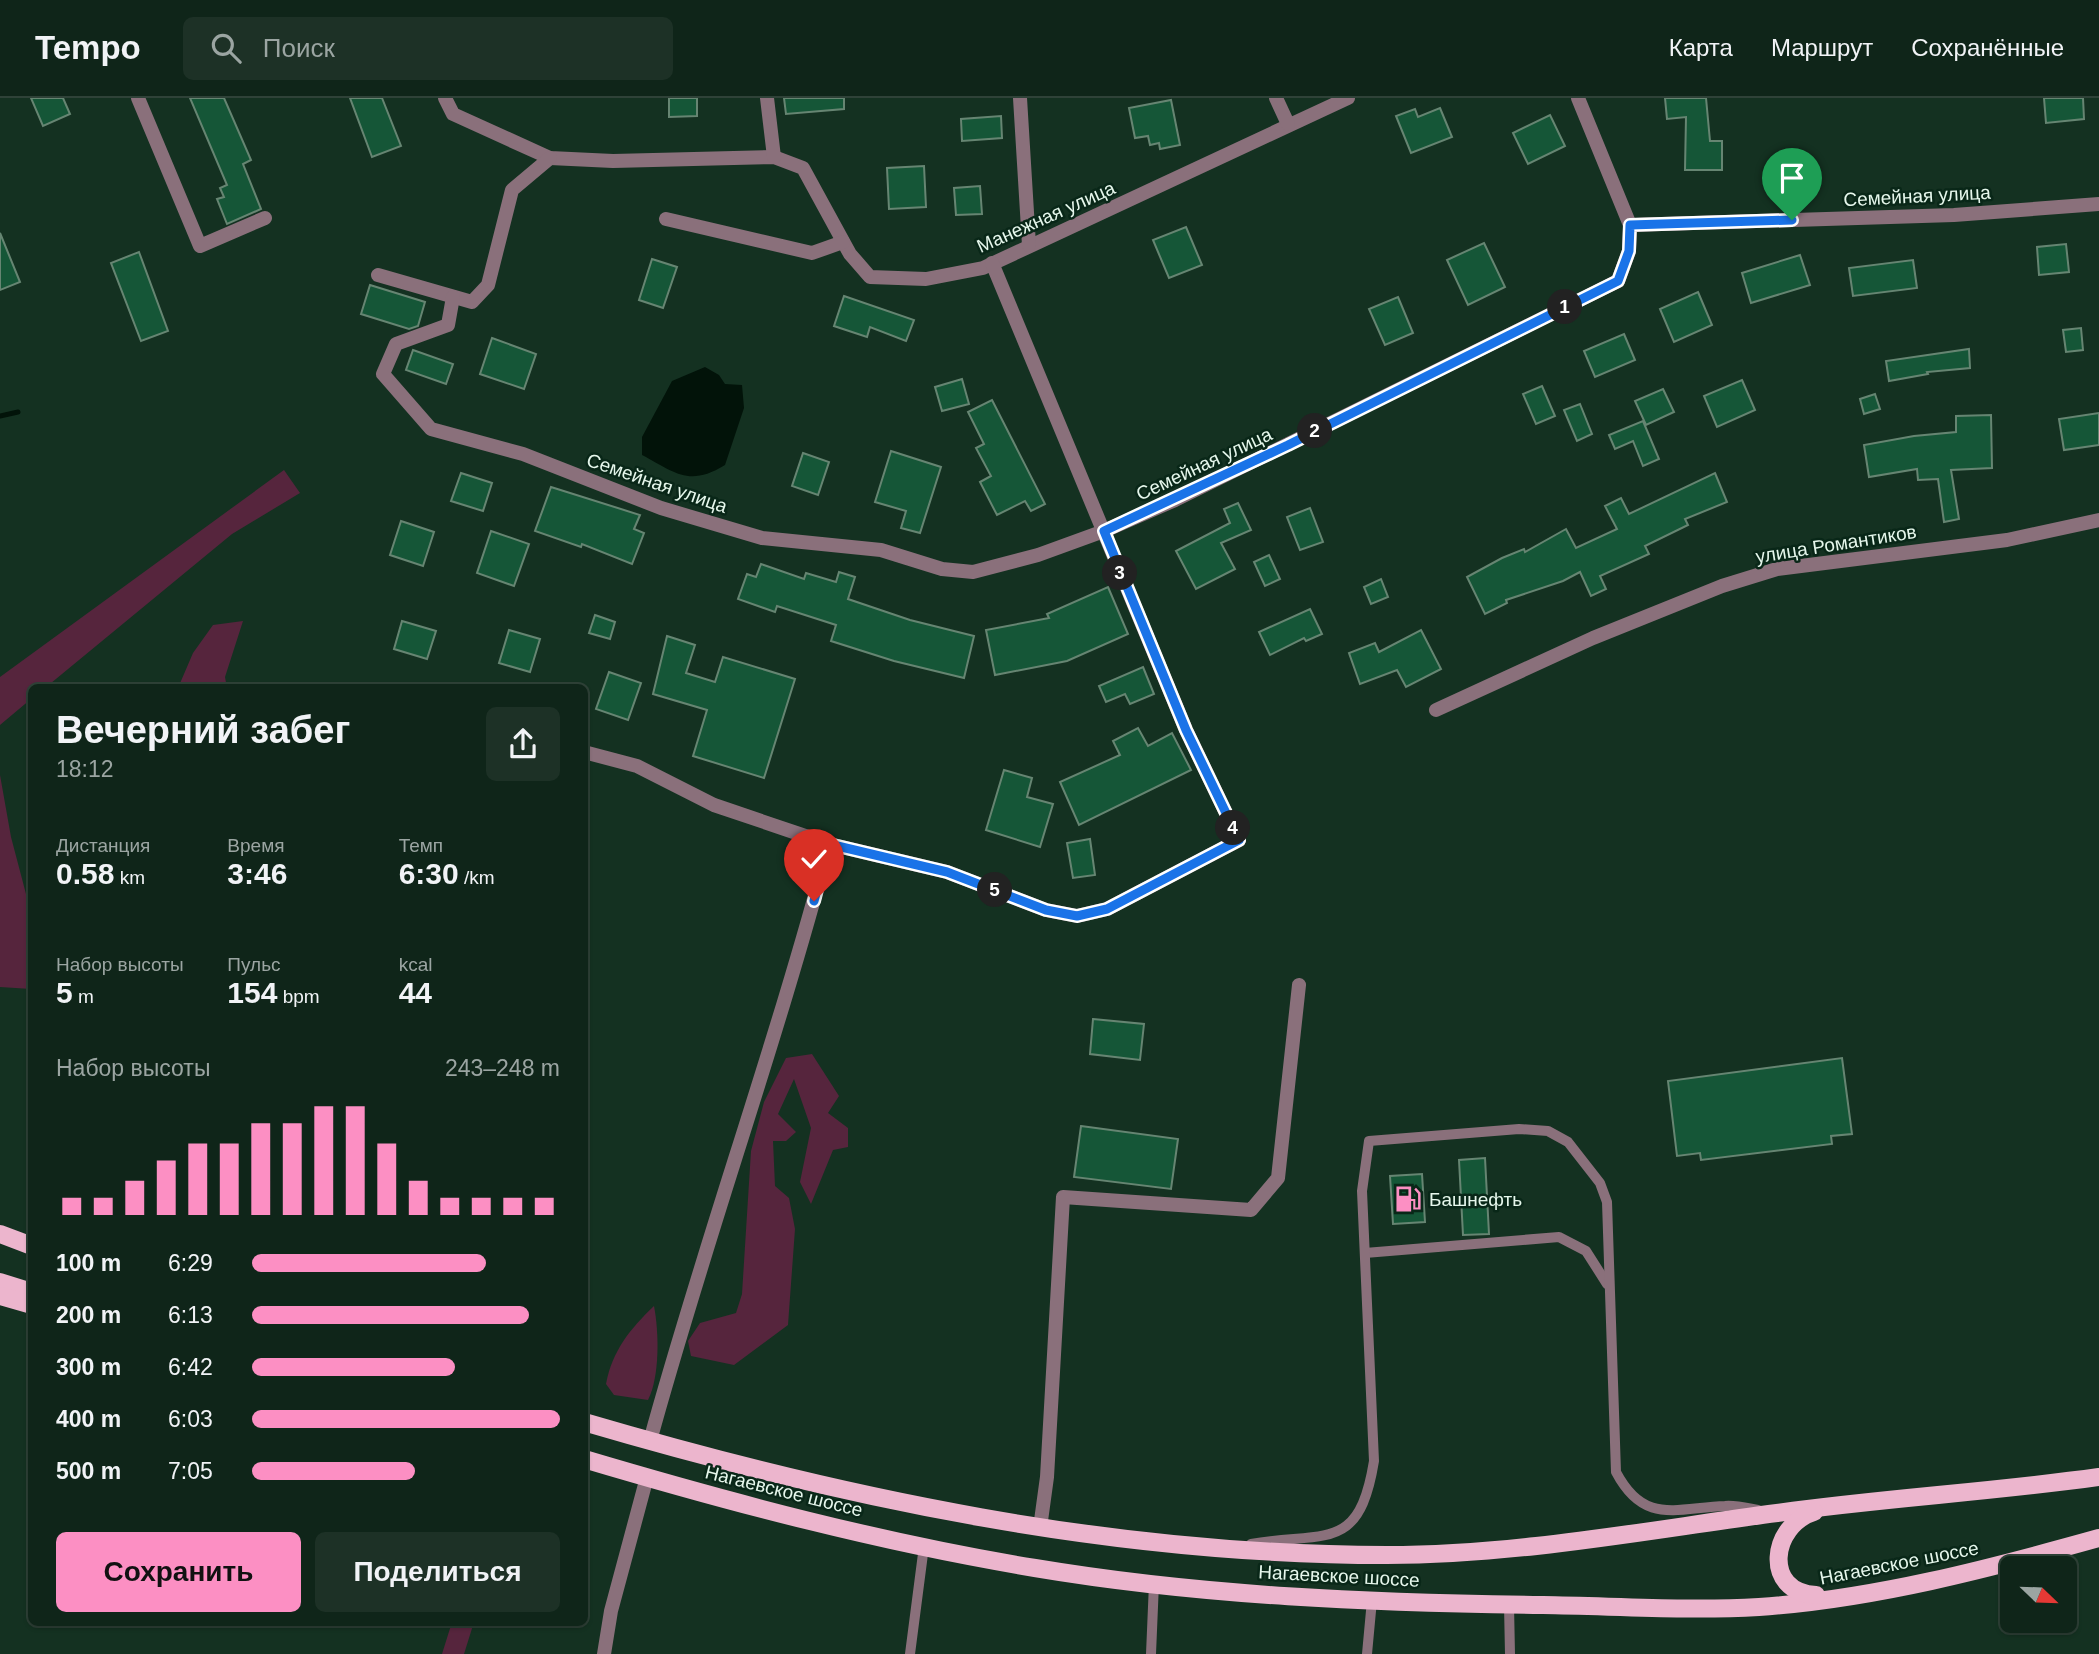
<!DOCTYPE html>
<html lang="ru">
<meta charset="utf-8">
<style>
body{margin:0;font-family:Helvetica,sans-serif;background:#1d3126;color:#f1f3f6;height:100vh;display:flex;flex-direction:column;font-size:26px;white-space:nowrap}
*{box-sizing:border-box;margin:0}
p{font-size:23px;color:#9ba5a2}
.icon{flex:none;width:38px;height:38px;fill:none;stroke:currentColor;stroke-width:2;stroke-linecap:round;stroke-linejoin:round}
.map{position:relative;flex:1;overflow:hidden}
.panel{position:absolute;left:28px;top:586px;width:560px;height:942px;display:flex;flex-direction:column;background:#0f2519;border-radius:10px;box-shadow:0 2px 5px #0004,0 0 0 2px #2f4238}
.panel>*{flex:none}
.needle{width:46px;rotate:113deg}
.tools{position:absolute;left:2000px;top:1458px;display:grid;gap:14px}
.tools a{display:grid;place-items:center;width:77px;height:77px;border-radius:10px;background:#0f2519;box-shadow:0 2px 5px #0004,0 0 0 2px #2f4238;font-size:35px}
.pin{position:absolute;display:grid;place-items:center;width:60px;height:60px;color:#fff;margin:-72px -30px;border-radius:50% 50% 50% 0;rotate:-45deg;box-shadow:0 0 7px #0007}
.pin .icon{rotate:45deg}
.km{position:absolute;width:35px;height:35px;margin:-18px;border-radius:50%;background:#222;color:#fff;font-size:19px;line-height:35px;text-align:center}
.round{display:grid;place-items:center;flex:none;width:74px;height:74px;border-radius:10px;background:#1d3126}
.headline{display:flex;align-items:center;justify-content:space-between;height:119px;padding:0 28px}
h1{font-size:38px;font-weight:600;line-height:52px}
.stats{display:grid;grid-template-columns:repeat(3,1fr);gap:10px;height:119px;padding:7px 28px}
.stats div{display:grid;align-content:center}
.stats b{font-size:30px;font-weight:600}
.stats small{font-size:19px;font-weight:400}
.stats p{font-size:19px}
.chart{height:196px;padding:14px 28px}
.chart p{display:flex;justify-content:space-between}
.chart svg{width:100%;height:126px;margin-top:7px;stroke:#fc8fc3;stroke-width:6}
.primary-button{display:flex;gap:14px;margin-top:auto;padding:14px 28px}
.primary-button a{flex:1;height:80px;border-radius:10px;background:#fc8fc3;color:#111;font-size:28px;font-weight:600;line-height:80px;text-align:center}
.primary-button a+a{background:#1d3126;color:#f1f3f6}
ul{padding:0 28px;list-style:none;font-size:23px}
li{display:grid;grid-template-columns:112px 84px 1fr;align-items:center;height:52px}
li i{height:18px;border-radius:9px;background:#fc8fc3}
header{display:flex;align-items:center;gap:42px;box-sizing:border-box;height:98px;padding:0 35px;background:#0f2519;border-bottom:2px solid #2f4238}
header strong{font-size:33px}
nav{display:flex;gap:38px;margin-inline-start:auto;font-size:24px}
.search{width:490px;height:63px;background:#1d3126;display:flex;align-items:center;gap:18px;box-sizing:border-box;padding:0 24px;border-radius:10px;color:#9ba5a2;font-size:26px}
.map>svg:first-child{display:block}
.green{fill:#56253d}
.water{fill:#021309}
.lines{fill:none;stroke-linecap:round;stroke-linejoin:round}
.stream{stroke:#021309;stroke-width:5}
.building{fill:#155637;stroke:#668572;stroke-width:2}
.service{stroke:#8a707b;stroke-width:10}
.minor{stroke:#8a707b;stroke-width:14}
.primary{stroke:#ecb5cd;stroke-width:18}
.route-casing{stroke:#fff;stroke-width:14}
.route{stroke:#1a73e8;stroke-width:9}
.labels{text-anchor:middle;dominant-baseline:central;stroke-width:5;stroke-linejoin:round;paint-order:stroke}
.street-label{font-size:19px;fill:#e6f7ec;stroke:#092718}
.poi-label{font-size:19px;fill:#e6f7ec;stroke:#092718;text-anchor:start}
</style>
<header>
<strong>Tempo</strong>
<div class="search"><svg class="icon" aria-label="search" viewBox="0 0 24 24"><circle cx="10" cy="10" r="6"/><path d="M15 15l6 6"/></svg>Поиск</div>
<nav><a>Карта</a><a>Маршрут</a><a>Сохранённые</a></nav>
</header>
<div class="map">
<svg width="2099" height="1556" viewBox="0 0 2099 1556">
<rect width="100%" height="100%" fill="#143121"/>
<!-- green -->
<g class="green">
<polygon points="284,372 300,395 232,436 45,590 32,590 31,601 0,627 0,579"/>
<polygon points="243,523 225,579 227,590 178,590 193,555 213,527"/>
<polygon points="0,677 11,739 31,815 31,891 0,889"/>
<polygon points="812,956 839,998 828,1015 848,1030 848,1049 833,1052 811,1106 800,1084 811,1030 794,981 778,1016 796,1034 786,1043 773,1043 775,1088 789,1100 795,1131 788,1227 734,1267 691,1258 688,1243 700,1225 736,1215 742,1196 751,1053 764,1004 786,960"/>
<path d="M 654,1208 C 659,1234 660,1278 648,1302 L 614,1297 L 606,1286 C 612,1253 630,1231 654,1208 Z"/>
<polygon points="452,1524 474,1524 464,1556 442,1556"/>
</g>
<!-- water -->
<path class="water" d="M 705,269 L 719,277 L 725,286 L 742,287 L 744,310 L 725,367 C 689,389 676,375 642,357 L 642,339 L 672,283 Z"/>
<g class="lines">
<!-- stream -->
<polyline class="stream" points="0,318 18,314"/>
</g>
<!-- building -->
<g class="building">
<polygon points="31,0 63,0 70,16 43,28"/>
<polygon points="190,0 224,0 251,62 243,66 261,111 227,126 217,101 224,99 220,90 227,87"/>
<polygon points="350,0 382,0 401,48 372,59"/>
<polygon points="669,0 697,0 697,18 669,19"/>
<polygon points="784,0 844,0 844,11 786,16"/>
<polygon points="1665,0 1706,0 1710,43 1722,43 1722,72 1685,72 1686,19 1667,21"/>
<polygon points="2044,0 2083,0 2084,21 2046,25"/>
<polygon points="1171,2 1180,47 1160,51 1159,45 1150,47 1148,38 1135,40 1129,10"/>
<polygon points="1440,10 1452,39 1411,55 1396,18 1415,11 1418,19"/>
<polygon points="1550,17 1565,48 1528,66 1513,35"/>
<polygon points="1001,18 1002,40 962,43 961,21"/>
<polygon points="924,68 926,109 889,111 887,70"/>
<polygon points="980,88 982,116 956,117 954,90"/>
<polygon points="1186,129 1202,167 1169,180 1153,142"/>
<polygon points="0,135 20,184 0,192"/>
<polygon points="1484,145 1505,189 1468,207 1447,162"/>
<polygon points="2066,146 2069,174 2039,177 2037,149"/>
<polygon points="139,154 168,233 141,243 111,165"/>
<polygon points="1800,157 1810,187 1751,205 1742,175"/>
<polygon points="652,161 677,169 663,210 639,202"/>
<polygon points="1913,162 1917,190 1853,198 1849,170"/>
<polygon points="370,187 425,204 418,228 409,231 361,216"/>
<polygon points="1698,194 1712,227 1674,244 1660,211"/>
<polygon points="844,198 914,222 906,243 870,229 867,239 834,228"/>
<polygon points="1398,199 1413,235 1385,247 1369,211"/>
<polygon points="2081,230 2083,252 2066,254 2063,232"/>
<polygon points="1624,236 1635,262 1595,279 1584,253"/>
<polygon points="492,240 536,256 524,291 480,276"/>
<polygon points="1969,251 1970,270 1927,274 1928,276 1889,283 1886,263"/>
<polygon points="413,252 453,266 446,286 406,272"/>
<polygon points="962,281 969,306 942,313 935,289"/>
<polygon points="1742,282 1755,312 1717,329 1704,298"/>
<polygon points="1542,288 1555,318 1536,326 1523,296"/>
<polygon points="1663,291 1674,314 1646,327 1635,303"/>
<polygon points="1875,296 1880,311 1864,316 1860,301"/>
<polygon points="992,302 1045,406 1031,413 1025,403 997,417 980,384 991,378 976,350 984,346 968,314"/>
<polygon points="1580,306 1592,336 1577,343 1564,312"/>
<polygon points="2099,315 2099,347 2064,352 2059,321"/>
<polygon points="1991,317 1992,370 1951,372 1959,421 1944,424 1938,381 1918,382 1917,371 1869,379 1864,347 1914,338 1956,334 1956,318"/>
<polygon points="1643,323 1659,361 1643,368 1633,343 1615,351 1609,337"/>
<polygon points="891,353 941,369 920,435 901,430 906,413 875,404"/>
<polygon points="803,355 829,364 818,397 792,388"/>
<polygon points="461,375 492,385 483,413 451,403"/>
<polygon points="1715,375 1727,404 1685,421 1688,427 1645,448 1649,456 1600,478 1606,491 1591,498 1580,474 1563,483 1506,502 1507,505 1485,516 1467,479 1502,460 1524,451 1525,454 1566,431 1576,450 1617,431 1605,408 1621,400 1629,416"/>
<polygon points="551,389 640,417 634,431 644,435 632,466 582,446 581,449 535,433"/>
<polygon points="1238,405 1251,432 1221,445 1235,471 1196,491 1176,453 1230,425 1224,411"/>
<polygon points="1310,410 1323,444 1300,452 1287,419"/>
<polygon points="401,423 434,434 423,468 390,457"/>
<polygon points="491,433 529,446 514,488 477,475"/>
<polygon points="1269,457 1280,481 1265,488 1254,464"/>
<polygon points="761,466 804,481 806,475 836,484 839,474 855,479 848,501 910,522 974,538 964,580 894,563 831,543 836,527 777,508 775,514 738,501 747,476 756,479"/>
<polygon points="1381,481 1388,499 1371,506 1364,489"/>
<polygon points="1108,489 1128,536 1067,563 995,577 986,532 1049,520 1047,516"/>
<polygon points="1310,511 1322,536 1306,543 1304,540 1270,557 1259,534"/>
<polygon points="595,517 615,524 610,541 589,535"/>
<polygon points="402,523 436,533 427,561 394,551"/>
<polygon points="509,532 540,541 530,574 499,565"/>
<polygon points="1421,532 1441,571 1406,589 1397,572 1360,586 1349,555 1375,545 1379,554"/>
<polygon points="667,538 695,547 686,575 715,584 723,559 795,581 764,680 693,658 707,612 653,596"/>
<polygon points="1143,569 1154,596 1130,606 1125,596 1106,604 1099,588"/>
<polygon points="609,574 641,585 628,622 596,611"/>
<polygon points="1138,630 1148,648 1172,635 1191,672 1079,727 1060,684 1120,657 1113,643"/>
<polygon points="1004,672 1032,680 1027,699 1053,706 1040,749 986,732"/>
<polygon points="1090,741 1095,777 1073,780 1067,745"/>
<polygon points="1093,921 1144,926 1140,962 1090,956"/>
<polygon points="1842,960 1852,1036 1831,1038 1832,1046 1701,1062 1700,1055 1677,1058 1668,983"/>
<polygon points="1081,1028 1178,1041 1171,1091 1074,1079"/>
<polygon points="1485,1060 1489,1136 1463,1137 1459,1062"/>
<polygon points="1422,1076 1425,1124 1393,1126 1390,1078"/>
</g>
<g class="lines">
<!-- service -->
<g class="service">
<polyline points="1365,1155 1559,1139 1586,1153 1607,1186"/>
<path d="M 1251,1446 C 1326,1433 1359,1455 1374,1363 L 1362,1093 L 1369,1043 L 1519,1031 L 1548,1033 L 1568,1044 L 1600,1085 L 1607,1104 L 1616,1374 C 1644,1427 1675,1410 1725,1408 C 1736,1407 1747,1410 1758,1412"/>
<polyline points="1509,1507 1510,1556"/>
<polyline points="910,1556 924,1448"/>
<polyline points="1151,1556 1154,1485"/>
<polyline points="1367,1556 1372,1502"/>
</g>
<!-- minor -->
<g class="minor">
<polyline points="138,0 200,148 265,120"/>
<polyline points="445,0 453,16 550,60 613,63 774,59 803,70 850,156 870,179 926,181 983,170 1348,0"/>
<polyline points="767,0 774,59"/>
<polyline points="1020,0 1029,147"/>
<polyline points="1276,0 1288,26"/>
<polyline points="1578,0 1630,127"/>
<polyline points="666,121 812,155 843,144"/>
<polyline points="378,177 472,204 488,187 512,92 550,60"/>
<polyline points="453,199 448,227 396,246 383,276 431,331 523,356 661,410 762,440 881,452 942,471 973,474 1038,457 1104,433 1175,402 1618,183 1629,153 1630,127 1954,117 2099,106"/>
<polyline points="1436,612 1593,540 1722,488 1777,471 2007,442 2099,422"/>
<polyline points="584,654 637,668 714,707 829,746 947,774 1046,812 1077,818 1107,811 1239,742 1186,632 992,165"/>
<path d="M 650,1343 C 705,1142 776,947 829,746"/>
<polyline points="1040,1430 1047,1379 1063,1099 1251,1112 1278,1080 1299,887"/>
<polyline points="604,1556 611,1513 647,1379"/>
</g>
<!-- primary -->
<g class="primary">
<polyline points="0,1136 32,1148"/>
<polyline points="0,1184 32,1194"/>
<polyline points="0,1198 32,1207"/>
<path d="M 584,1324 C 846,1401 1114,1457 1387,1457 C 1518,1457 1648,1432 1777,1415 C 1884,1400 1992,1394 2099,1379"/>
<path d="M 584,1361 C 732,1405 883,1445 1035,1470 C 1202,1498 1374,1505 1543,1507 C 1614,1508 1687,1513 1759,1509 C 1874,1501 1988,1471 2099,1440"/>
<path d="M 1814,1414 C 1771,1427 1762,1494 1816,1497"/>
</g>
</g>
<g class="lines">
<!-- route casing -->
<g class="route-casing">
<polyline id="route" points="814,803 829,746 947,774 1046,812 1077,818 1107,811 1239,742 1186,632 1104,433 1288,347 1618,183 1629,153 1630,127 1792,122"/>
</g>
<!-- route -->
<use href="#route" class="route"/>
</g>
<!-- icons -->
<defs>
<g id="fuel-bare" transform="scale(2.1)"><path d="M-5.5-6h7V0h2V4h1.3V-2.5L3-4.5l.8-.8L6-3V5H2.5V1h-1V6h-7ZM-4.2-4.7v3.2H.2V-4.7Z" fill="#fc8fc3" stroke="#092718" stroke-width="2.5" paint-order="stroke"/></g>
</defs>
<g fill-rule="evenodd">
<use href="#fuel-bare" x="1408" y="1101"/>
</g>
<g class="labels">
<!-- street labels -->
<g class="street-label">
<text transform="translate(1917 98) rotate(-3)">Семейная улица</text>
<text transform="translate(1046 119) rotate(-24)">Манежная улица</text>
<text transform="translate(1204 366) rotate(-25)">Семейная улица</text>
<text transform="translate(657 385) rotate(19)">Семейная улица</text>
<text transform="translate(1836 446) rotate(-9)">улица Романтиков</text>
<text transform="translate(784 1393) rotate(14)">Нагаевское шоссе</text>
<text transform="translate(1899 1465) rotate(-11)">Нагаевское шоссе</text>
<text transform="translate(1339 1478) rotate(3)">Нагаевское шоссе</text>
</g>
<!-- poi labels -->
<g class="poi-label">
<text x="1429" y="1101">Башнефть</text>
</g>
</g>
</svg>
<div class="tools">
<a><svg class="needle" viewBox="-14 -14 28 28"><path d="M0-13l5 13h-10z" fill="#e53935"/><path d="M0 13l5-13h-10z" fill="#9ba5a2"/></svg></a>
</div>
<div class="pin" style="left:1792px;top:122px;background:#1e9e55"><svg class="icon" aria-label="arrive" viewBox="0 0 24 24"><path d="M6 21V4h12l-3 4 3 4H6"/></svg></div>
<div class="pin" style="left:814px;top:803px;background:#d93025"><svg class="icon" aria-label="check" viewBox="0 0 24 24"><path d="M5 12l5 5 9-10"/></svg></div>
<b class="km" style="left:1565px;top:209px">1</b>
<b class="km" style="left:1315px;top:333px">2</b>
<b class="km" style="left:1120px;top:475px">3</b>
<b class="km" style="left:1233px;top:730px">4</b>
<b class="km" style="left:995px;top:792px">5</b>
<section class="panel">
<div class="headline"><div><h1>Вечерний забег</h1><p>18:12</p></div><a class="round"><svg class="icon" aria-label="share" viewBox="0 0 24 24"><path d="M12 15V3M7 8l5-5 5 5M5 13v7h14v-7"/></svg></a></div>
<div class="stats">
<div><p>Дистанция</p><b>0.58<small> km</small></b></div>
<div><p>Время</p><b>3:46</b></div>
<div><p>Темп</p><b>6:30<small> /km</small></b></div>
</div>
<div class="stats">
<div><p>Набор высоты</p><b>5<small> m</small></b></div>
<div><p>Пульс</p><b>154<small> bpm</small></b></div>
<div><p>kcal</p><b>44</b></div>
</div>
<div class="chart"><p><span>Набор высоты</span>243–248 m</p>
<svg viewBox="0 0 160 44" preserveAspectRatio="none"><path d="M5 44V38M15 44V38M25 44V32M35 44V25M45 44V19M55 44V19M65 44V12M75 44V12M85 44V6M95 44V6M105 44V19M115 44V32M125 44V38M135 44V38M145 44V38M155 44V38"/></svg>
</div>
<ul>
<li><b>100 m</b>6:29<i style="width:76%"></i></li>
<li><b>200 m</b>6:13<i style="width:90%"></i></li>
<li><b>300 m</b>6:42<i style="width:66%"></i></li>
<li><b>400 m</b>6:03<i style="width:100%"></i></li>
<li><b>500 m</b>7:05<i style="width:53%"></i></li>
</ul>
<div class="primary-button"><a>Сохранить</a><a>Поделиться</a></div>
</section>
</div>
